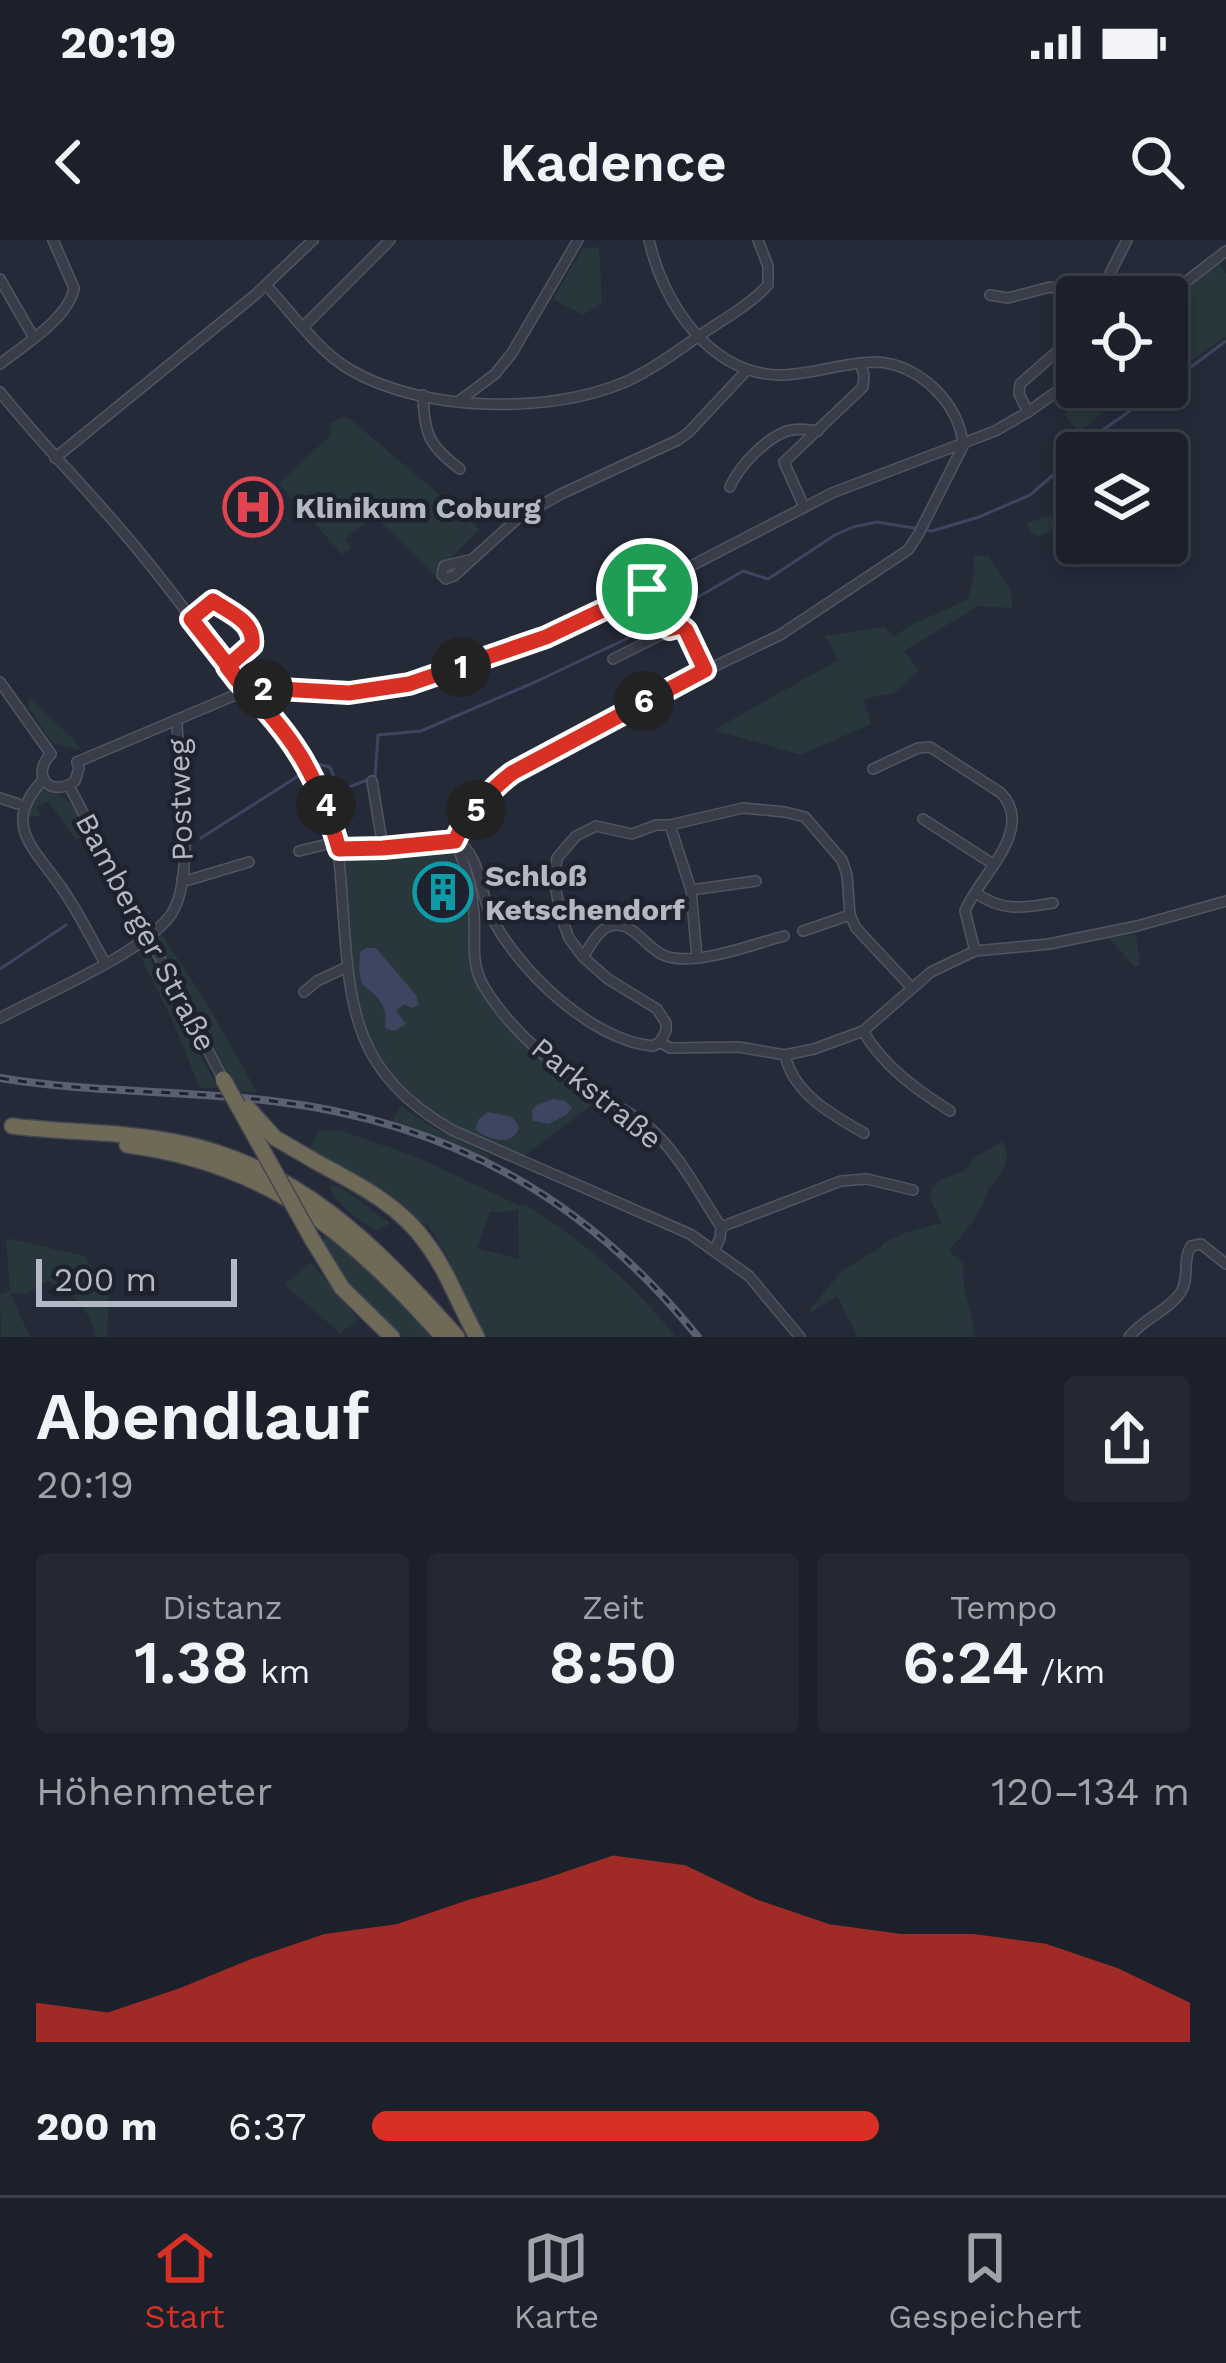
<!DOCTYPE html>
<html lang="de">
<meta charset="utf-8">
<style>
body{margin:0;font-family:"Work Sans",sans-serif;background:#252833;color:#f1f3f6;height:100vh;display:flex;flex-direction:column;font-size:45px;white-space:nowrap}
*{box-sizing:border-box;margin:0}
p{font-size:39px;color:#a0a3a9}
.icon{flex:none;width:66px;height:66px;fill:none;stroke:currentColor;stroke-width:2;stroke-linecap:round;stroke-linejoin:round}
.map{position:relative;height:1097px;overflow:hidden}
.drawer{display:flex;flex-direction:column;background:#1c202b;flex:1}
.drawer>*{flex:none}
.fabs{position:absolute;left:1056px;top:36px;display:grid;gap:24px}
.fabs a{display:grid;place-items:center;width:132px;height:132px;border-radius:12px;background:#1c202b;box-shadow:0 6px 18px #0003,0 0 0 3px #3a3e47;font-size:60px}
.scale{position:absolute;left:36px;bottom:30px;width:201px;box-sizing:border-box;padding-left:12px;border:6px solid #b4b8c5;border-top:0;font-size:33px;line-height:42px;white-space:nowrap;color:#b4b8c5;-webkit-text-stroke:9px #1e222e;paint-order:stroke}
.pin{position:absolute;display:grid;place-items:center;width:102px;height:102px;color:#fff;margin:-51px;border:6px solid #fff;border-radius:50%;box-shadow:0 3px 12px #0007}
.km{position:absolute;width:60px;height:60px;margin:-30px;border-radius:50%;background:#222;color:#fff;font-size:33px;line-height:60px;text-align:center}
.round{display:grid;place-items:center;flex:none;width:126px;height:126px;border-radius:12px;background:#252833}
.head{display:flex;align-items:center;justify-content:space-between;height:204px;padding:0 36px}
h1{font-size:66px;font-weight:600;line-height:90px}
.stats{display:grid;grid-template-columns:repeat(3,1fr);gap:18px;height:204px;padding:12px 36px}
.stats div{display:grid;align-content:center;border-radius:12px;background:#252833;text-align:center}
.stats b{font-size:60px;font-weight:600}
.stats small{font-size:33px;font-weight:400}
.stats p{font-size:33px}
.chart{height:336px;padding:24px 36px}
.chart p{display:flex;justify-content:space-between}
.chart svg{width:100%;height:216px;margin-top:12px;fill:#d93025;opacity:.7}
ul{padding:0 36px;list-style:none;font-size:39px}
li{display:grid;grid-template-columns:192px 144px 1fr;align-items:center;height:90px}
li i{height:30px;border-radius:15px;background:#d93025}
.status{display:flex;justify-content:space-between;align-items:center;height:84px;padding:0 60px;background:#1c202b;direction:ltr}
.status svg{height:33px;fill:currentColor}
header{display:flex;justify-content:space-between;align-items:center;height:156px;padding:0 36px;background:#1c202b;font-size:54px;font-weight:600}
.menu{display:flex;justify-content:space-around;align-items:center;height:168px;border-top:3px solid #3a3e47;background:#1c202b;font-size:33px;color:#a0a3a9}
.menu a{display:grid;justify-items:center;gap:6px}
.menu .on{color:#d93025}
.map>svg:first-child{display:block}
.green{fill:#28373b;fill-rule:evenodd}
.water{fill:#3d4560}
.lines{fill:none;stroke-linecap:round;stroke-linejoin:round}
.stream{stroke:#3d4560;stroke-width:3}
.minor-casing{stroke:#515561;stroke-width:12}
.highway-casing{stroke:#414551;stroke-width:18}
.minor{stroke:#393d4a;stroke-width:9}
.highway{stroke:#6f6a57;stroke-width:15}
.rail-casing{stroke:#5b6070;stroke-width:8}
.rail{stroke:#1e222e;stroke-width:3;stroke-dasharray:9;stroke-linecap:butt}
.minor-bridge-casing{stroke:#515561;stroke-width:12;stroke-linecap:butt}
.highway-bridge-casing{stroke:#414551;stroke-width:18;stroke-linecap:butt}
.minor-bridge{stroke:#393d4a;stroke-width:9}
.highway-bridge{stroke:#6f6a57;stroke-width:15}
.route-casing{stroke:#fff;stroke-width:24}
.route{stroke:#d93025;stroke-width:15}
.labels{text-anchor:middle;dominant-baseline:central;stroke-width:9;stroke-linejoin:round;paint-order:stroke}
.poi-label{font-size:30px;font-weight:bold;fill:#b4b8c5;stroke:#1e222e;text-anchor:start}
.street-label{font-size:30px;fill:#b4b8c5;stroke:#1e222e}
</style>
<div class="status"><b>20:19</b><svg viewBox="0 0 49 12"><path d="M0 12V9h3v3zM5 12V6h3v6zM10 12V3h3v9zM15 12V0h3v12zM26 1h20v11H26zM47 4h2v5h-2z"/></svg></div>
<header><svg class="icon" aria-label="back" viewBox="0 0 24 24"><path d="M15 5l-7 7 7 7"/></svg>Kadence<svg class="icon" aria-label="search" viewBox="0 0 24 24"><circle cx="10" cy="10" r="6"/><path d="M15 15l6 6"/></svg></header>
<div class="map">
<svg width="1226" height="1097" viewBox="0 0 1226 1097">
<rect width="100%" height="100%" fill="#252a39"/>
<!-- green -->
<g class="green">
<polygon points="599,7 602,63 583,75 553,59 583,8"/>
<polygon points="1218,22 1226,34 1226,96 1167,138 1167,61"/>
<polygon points="1097,147 1112,165 1079,192 1064,174"/>
<polygon points="342,176 350,179 480,289 434,335 379,280 366,282 345,299 352,307 343,315 278,244 331,195 329,185"/>
<polygon points="1076,268 1077,277 1039,297 1031,293 1027,283"/>
<polygon points="974,315 988,316 1010,348 1013,368 978,366 904,411 919,431 894,453 864,459 871,484 801,515 714,490 838,420 825,396 885,387 894,397 909,386 967,360 973,342"/>
<polygon points="29,457 74,500 81,510 52,503 28,467"/>
<path d="M 46,550 C 73,557 75,571 88,594 L 76,600 L 48,561 L 36,567 L 41,576 L 21,578 L 39,551 Z"/>
<path d="M 444,607 C 487,632 458,709 478,746 C 504,796 553,827 598,860 L 523,917 C 493,903 460,891 432,872 C 343,812 350,717 345,622 L 353,613 L 380,614 Z"/>
<polygon points="160,692 206,762 257,852 241,851 235,842 231,841 156,696"/>
<polygon points="1136,694 1140,725 1135,727 1109,698"/>
<polygon points="143,707 218,848 200,848 171,777 136,708"/>
<polygon points="401,866 430,886 490,915 488,919 392,881"/>
<path d="M 339,890 L 417,917 L 518,965 L 526,965 C 587,1004 630,1041 676,1097 L 488,1097 L 477,1084 L 447,1016 L 428,984 L 424,985 L 384,950 L 323,921 L 310,910 L 318,891 ZM 518,968 L 519,1019 L 477,1008 L 490,972 L 515,971 Z"/>
<path d="M 1002,901 C 1014,920 1001,934 988,949 C 983,972 965,991 949,1011 L 964,1024 C 959,1049 974,1072 974,1097 L 858,1097 L 837,1056 L 810,1073 L 810,1069 L 843,1030 L 882,1007 L 883,1003 L 907,992 L 941,983 L 930,958 L 932,947 L 944,938 L 965,931 L 974,918 Z"/>
<path d="M 330,945 L 339,946 L 390,983 L 377,991 C 359,979 334,966 330,945 Z"/>
<polygon points="329,997 333,997 383,1041 434,1097 405,1097 356,1055 321,1004 320,1000"/>
<path d="M 6,998 L 84,1016 L 109,1049 L 107,1097 L 95,1097 C 90,1068 74,1054 48,1041 L 26,1054 L 10,1053 L 30,1097 L 1,1097 L 0,1054 L 10,1051 Z"/>
<polygon points="311,1022 358,1079 340,1093 285,1045"/>
</g>
<!-- water -->
<g class="water">
<path d="M 366,708 L 376,708 L 416,755 L 419,765 L 412,768 L 404,764 L 396,771 L 406,784 L 395,791 L 385,788 C 388,765 379,758 362,744 L 359,730 L 360,712 Z"/>
<polygon points="553,859 565,861 572,868 566,875 549,884 533,881 532,870 537,865"/>
<path d="M 488,872 C 501,876 513,872 519,888 C 511,908 490,899 475,890 L 479,879 Z"/>
</g>
<g class="lines">
<!-- stream -->
<g class="stream">
<polyline points="1167,145 1226,101"/>
<polyline points="375,537 378,495 421,491 533,443 624,400 743,331 768,339 835,295 853,287 877,282 932,291 979,277 1030,255 1073,218 1090,199 1164,147"/>
<polyline points="201,598 317,524 330,527 339,551 367,540"/>
<polyline points="0,729 66,685"/>
</g>
<!-- minor casing -->
<g class="minor-casing">
<g id="minor">
<path d="M 649,0 C 663,64 711,136 783,135 C 815,134 845,122 876,122 C 918,123 961,164 963,206"/>
<polyline points="0,39 34,98"/>
<path d="M 266,45 C 291,72 317,110 349,129 C 421,172 549,175 625,142 C 652,130 677,111 702,94 C 724,79 751,64 768,45 L 768,26 L 758,0"/>
<polyline points="990,55 1008,58 1050,47 1089,57"/>
<polyline points="1098,57 1127,0"/>
<polyline points="1166,57 1226,11"/>
<polyline points="304,86 390,0"/>
<path d="M 0,124 C 23,106 69,78 74,48 L 53,0"/>
<path d="M 0,152 C 44,207 94,256 138,310 C 171,350 202,392 232,434 C 246,454 266,470 282,488 C 302,511 316,539 327,567 C 338,596 340,626 342,657 C 350,764 349,830 452,890 L 690,994 L 749,1036 L 800,1097"/>
<path d="M 423,155 C 424,194 429,206 460,229"/>
<polyline points="459,161 495,134 512,113 578,0"/>
<polyline points="1028,172 1019,154 1020,144 1077,94"/>
<polyline points="55,218 255,55 313,0"/>
<path d="M 730,247 C 739,226 765,199 787,191 C 797,188 807,189 818,191"/>
<polyline points="804,267 784,222 863,147 864,135 860,123"/>
<polyline points="469,320 444,326 442,335 446,339 454,336 518,278 561,254 678,200 689,192 747,130"/>
<polyline points="647,349 669,389"/>
<polyline points="191,379 213,361 250,387 254,400 252,405 227,427"/>
<polyline points="613,419 681,385 686,390 705,430"/>
<polyline points="0,442 51,514"/>
<path d="M 51,514 C 30,535 50,559 75,541 L 79,528 L 77,522"/>
<polyline points="77,522 247,450 368,452 424,440 546,397 598,374 832,253 995,191 1028,172 1077,137"/>
<path d="M 873,529 L 918,508 L 930,507 L 1001,553 C 1036,590 979,636 965,671 L 975,711"/>
<path d="M 44,539 C 0,584 34,608 61,647 C 78,671 91,698 105,723"/>
<polyline points="372,541 383,608"/>
<polyline points="69,546 143,687"/>
<polyline points="0,558 18,564"/>
<polyline points="923,579 993,624"/>
<polyline points="670,585 691,650 697,718"/>
<path d="M 455,601 C 480,611 480,652 490,674 C 516,728 591,801 653,806 L 660,802 L 670,808 L 739,807 L 785,815 L 814,809 L 863,791 L 931,732 L 975,711 L 1049,704 L 1137,686 L 1226,661"/>
<polyline points="455,601 458,592 491,552 512,533 636,464 780,395 908,310 918,295 963,206"/>
<path d="M 455,601 C 465,624 472,648 474,673 C 476,697 470,723 483,745 C 509,790 554,826 596,854 C 612,864 629,871 644,883 C 676,908 699,953 721,987 L 720,998 L 715,1009"/>
<polyline points="339,609 383,608 455,601"/>
<polyline points="299,611 336,602"/>
<polyline points="182,639 189,640 249,622"/>
<polyline points="691,650 756,641"/>
<path d="M 976,653 C 1002,672 1024,668 1053,663"/>
<polyline points="803,691 850,675"/>
<polyline points="152,703 223,839"/>
<path d="M 583,717 C 591,705 600,685 616,685 C 634,684 647,708 663,715 C 692,728 754,704 784,696"/>
<polyline points="304,752 317,741 347,727"/>
<path d="M 0,778 C 42,755 148,711 172,673 C 183,655 184,630 185,610 C 187,567 178,523 177,481"/>
<path d="M 863,791 C 883,826 917,850 950,871"/>
<polyline points="660,802 666,791 666,783 657,769 608,739 583,717 569,698 562,679 554,642 557,618 576,596 596,586 632,594 656,585 670,585 743,568 785,572 805,577 842,620 847,635 850,675 856,688 912,748"/>
<path d="M 785,815 C 793,853 832,875 864,893"/>
<polyline points="721,987 841,941 867,939 913,950"/>
<path d="M 1129,1097 C 1143,1079 1169,1070 1181,1052 C 1190,1037 1182,1020 1191,1006 L 1201,1004 L 1226,1024"/>
</g>
</g>
<!-- highway casing -->
<g class="highway-casing">
<g id="highway">
<path d="M 12,886 C 66,893 122,891 176,902 C 298,925 378,1008 457,1097"/>
<path d="M 127,905 C 271,924 349,993 443,1097"/>
<path d="M 320,924 C 359,945 401,966 427,1004 C 448,1032 460,1067 477,1097"/>
<polyline points="312,999 342,1048 392,1097"/>
</g>
</g>
<!-- minor -->
<use href="#minor" class="minor"/>
<!-- highway -->
<use href="#highway" class="highway"/>
<!-- rail casing -->
<g class="rail-casing">
<path id="rail" d="M 0,838 C 90,853 182,850 272,861 C 450,882 586,958 698,1097"/>
</g>
<!-- rail -->
<use href="#rail" class="rail"/>
<!-- minor-bridge casing -->
<g class="minor-bridge-casing">
<polyline id="minor-bridge" points="143,687 152,703"/>
</g>
<!-- highway-bridge casing -->
<g class="highway-bridge-casing">
<g id="highway-bridge">
<polyline points="223,839 312,999"/>
<polyline points="248,868 275,898 320,924"/>
</g>
</g>
<!-- minor-bridge -->
<use href="#minor-bridge" class="minor-bridge"/>
<!-- highway-bridge -->
<use href="#highway-bridge" class="highway-bridge"/>
</g>
<g class="lines">
<!-- route casing -->
<g class="route-casing">
<path id="route" d="M 647,349 L 546,397 L 409,444 L 349,453 L 280,449 L 247,450 L 191,379 L 213,361 C 230,373 255,381 252,405 L 227,427 L 237,440 C 293,494 318,535 339,609 L 383,608 L 455,601 C 465,577 491,549 512,533 L 705,430 L 686,390 L 681,386 L 669,389 L 647,349"/>
</g>
<!-- route -->
<use href="#route" class="route"/>
</g>
<!-- icons -->
<defs>
<g id="hospital-ring" transform="scale(3)"><circle r="9.5" fill="#1e222e" stroke="#e0444e" stroke-width="1.5"/><path d="M-5-5h3v3.5h4V-5h3V5h-3V1.5h-4V5h-3Z" fill="#e0444e"/></g>
<g id="building-ring" transform="scale(3)"><circle r="9.5" fill="#1e222e" stroke="#0f9aa8" stroke-width="1.5"/><path d="M-4-6H4V6H1V3H-1V6H-4ZM-2.5-4.3h1.7v1.8h-1.7ZM.8-4.3h1.7v1.8H.8ZM-2.5-1h1.7V.8h-1.7ZM.8-1h1.7V.8H.8Z" fill="#0f9aa8"/></g>
</defs>
<g fill-rule="evenodd">
<use href="#hospital-ring" x="253" y="267"/>
<use href="#building-ring" x="443" y="652"/>
</g>
<g class="labels">
<!-- poi labels -->
<g class="poi-label">
<text x="295" y="267">Klinikum Coburg</text>
<text x="485" y="635">Schloß<tspan x="485" dy="34">Ketschendorf</tspan></text>
</g>
<!-- street labels -->
<g class="street-label">
<text transform="translate(180 560) rotate(-92)">Postweg</text>
<text transform="translate(146 692) rotate(62)">Bamberger Straße</text>
<text transform="translate(597 853) rotate(39)">Parkstraße</text>
</g>
</g>
</svg>
<div class="fabs">
<a><svg class="icon" aria-label="locate" viewBox="0 0 24 24"><circle cx="12" cy="12" r="6"/><path d="M12 2v4M12 18v4M2 12h4M18 12h4"/></svg></a>
<a><svg class="icon" aria-label="layers" viewBox="0 0 24 24"><path d="M12 4l9 5-9 5-9-5zM3 14l9 5 9-5"/></svg></a>
</div>
<div class="scale">200 m</div>
<div class="pin" style="left:647px;top:349px;background:#1e9e55"><svg class="icon" aria-label="arrive" viewBox="0 0 24 24"><path d="M6 21V4h12l-3 4 3 4H6"/></svg></div>
<b class="km" style="left:461px;top:427px">1</b>
<b class="km" style="left:263px;top:449px">2</b>
<b class="km" style="left:326px;top:565px">4</b>
<b class="km" style="left:476px;top:570px">5</b>
<b class="km" style="left:644px;top:461px">6</b>
</div>
<section class="drawer">
<div class="head"><div><h1>Abendlauf</h1><p>20:19</p></div><a class="round"><svg class="icon" aria-label="share" viewBox="0 0 24 24"><path d="M12 15V3M7 8l5-5 5 5M5 13v7h14v-7"/></svg></a></div>
<div class="stats">
<div><p>Distanz</p><b>1.38<small> km</small></b></div>
<div><p>Zeit</p><b>8:50</b></div>
<div><p>Tempo</p><b>6:24<small> /km</small></b></div>
</div>
<div class="chart"><p><span>Höhenmeter</span>120–134 m</p>
<svg viewBox="0 0 160 44" preserveAspectRatio="none"><path d="M0 44V36L10 38L20 33L30 27L40 22L50 20L60 15L70 11L80 6L90 8L100 15L110 20L120 22L130 22L140 24L150 29L160 36V44z"/></svg>
</div>
<ul>
<li><b>200 m</b>6:37<i style="width:62%"></i></li>
</ul>
</section>
<nav class="menu">
<a class="on"><svg class="icon" aria-label="home" viewBox="0 0 24 24"><path d="M3 11l9-7 9 7M6 9v11h12V9"/></svg>Start</a>
<a><svg class="icon" aria-label="map" viewBox="0 0 24 24"><path d="M3 6l6-2 6 2 6-2v14l-6 2-6-2-6 2zM9 4v14M15 6v14"/></svg>Karte</a>
<a><svg class="icon" aria-label="saved" viewBox="0 0 24 24"><path d="M7 4h10v16l-5-4-5 4z"/></svg>Gespeichert</a>
</nav>
